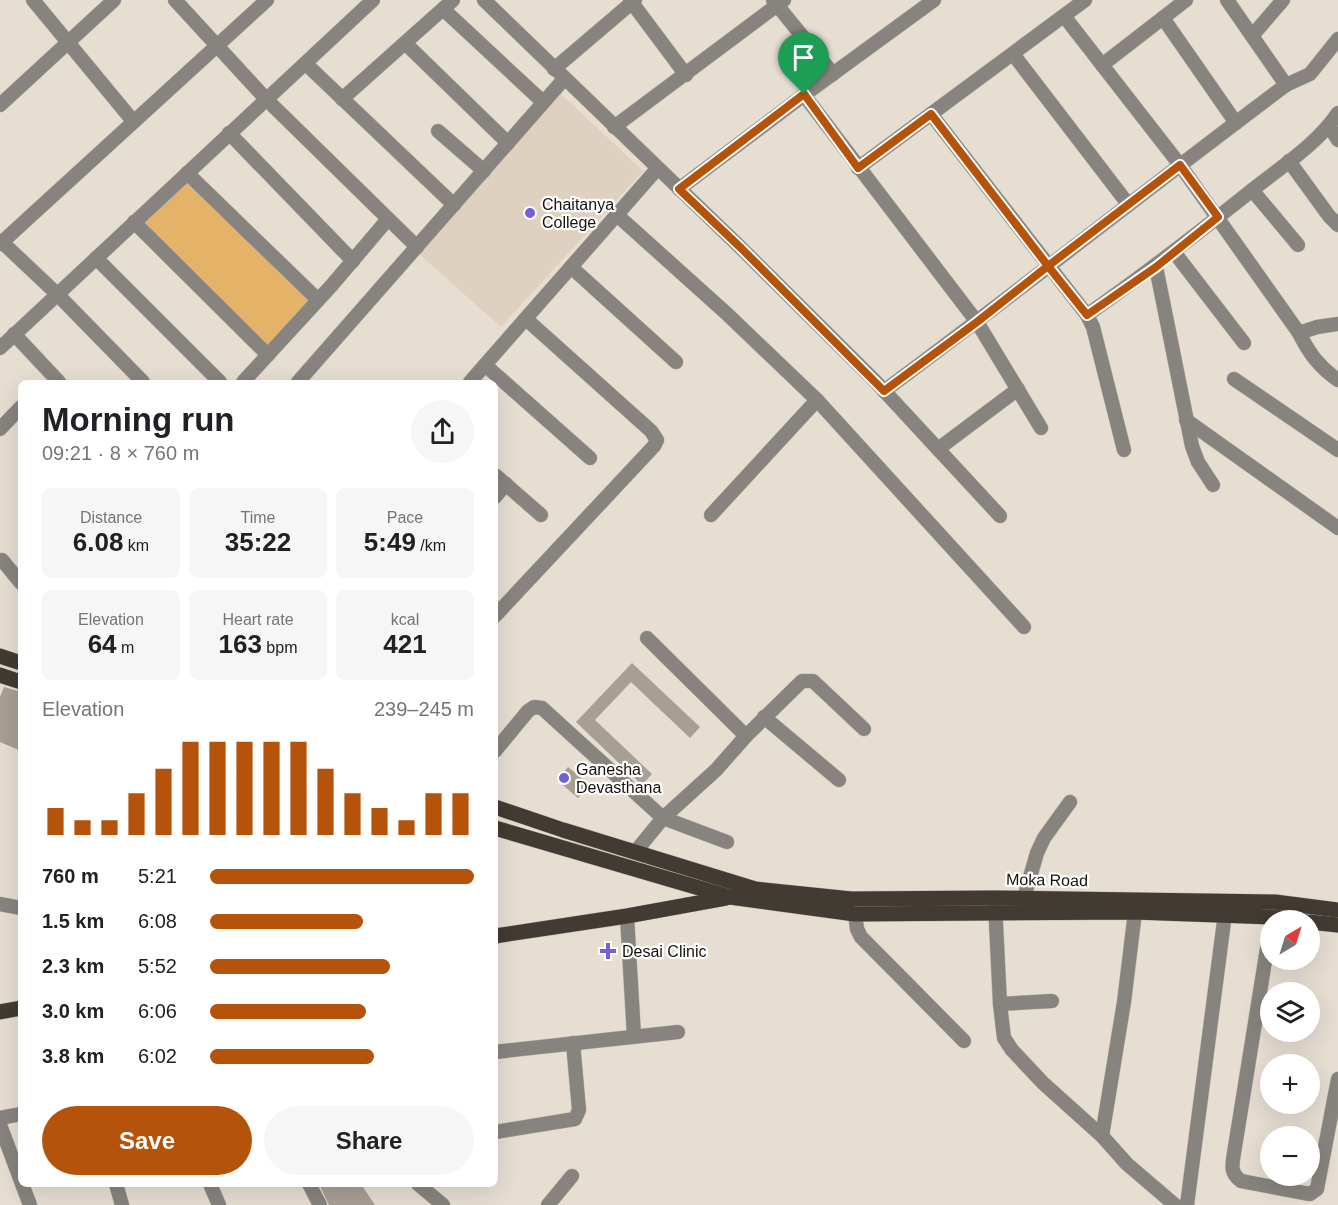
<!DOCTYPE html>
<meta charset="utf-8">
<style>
body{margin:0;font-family:Arial,sans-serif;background:#f6f6f6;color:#202124;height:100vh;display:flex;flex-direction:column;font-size:22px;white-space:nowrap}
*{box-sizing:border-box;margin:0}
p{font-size:20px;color:#757577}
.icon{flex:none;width:33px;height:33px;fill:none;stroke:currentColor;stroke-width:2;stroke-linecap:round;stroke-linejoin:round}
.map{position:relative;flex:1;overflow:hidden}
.side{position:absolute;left:18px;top:380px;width:480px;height:807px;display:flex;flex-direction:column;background:#fff;border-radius:9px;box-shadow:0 6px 24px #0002}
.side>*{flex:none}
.needle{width:39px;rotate:38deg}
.tools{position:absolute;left:1260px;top:910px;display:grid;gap:12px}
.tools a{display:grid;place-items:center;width:60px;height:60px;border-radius:50%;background:#fff;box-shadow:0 6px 24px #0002;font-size:30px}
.pin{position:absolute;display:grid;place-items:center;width:51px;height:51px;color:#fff;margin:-62px -26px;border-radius:50% 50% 50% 0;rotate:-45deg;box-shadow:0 0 6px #0007}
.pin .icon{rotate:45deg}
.round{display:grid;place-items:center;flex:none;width:63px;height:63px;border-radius:32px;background:#f6f6f6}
.head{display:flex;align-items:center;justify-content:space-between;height:102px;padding:0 24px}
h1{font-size:33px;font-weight:700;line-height:45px}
.stats{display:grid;grid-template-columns:repeat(3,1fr);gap:9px;height:102px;padding:6px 24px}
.stats div{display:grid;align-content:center;border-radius:9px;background:#f6f6f6;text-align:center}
.stats b{font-size:26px;font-weight:700}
.stats small{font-size:16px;font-weight:400}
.stats p{font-size:16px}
.chart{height:168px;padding:12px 24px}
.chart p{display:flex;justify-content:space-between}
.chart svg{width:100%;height:108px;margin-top:6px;stroke:#b45309;stroke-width:6}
.button{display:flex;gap:12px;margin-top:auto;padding:12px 24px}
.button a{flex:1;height:69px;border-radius:36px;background:#b45309;color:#fff;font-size:24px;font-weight:700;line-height:69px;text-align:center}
.button a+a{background:#f6f6f6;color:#202124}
ul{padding:0 24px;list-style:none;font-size:20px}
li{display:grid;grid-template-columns:96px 72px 1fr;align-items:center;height:45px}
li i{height:15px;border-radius:8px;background:#b45309}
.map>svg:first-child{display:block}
.built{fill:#ded1bf}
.green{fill:#e5b367}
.building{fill:#a79f94}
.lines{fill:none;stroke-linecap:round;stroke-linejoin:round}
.minor-casing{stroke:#c1b9af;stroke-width:15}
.major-casing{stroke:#c1b9af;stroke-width:16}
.minor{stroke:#87847f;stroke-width:14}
.major{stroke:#413b33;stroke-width:15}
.route-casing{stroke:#fff;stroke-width:12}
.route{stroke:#b45309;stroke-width:8}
.poi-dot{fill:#735fd9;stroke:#fff;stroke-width:2}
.labels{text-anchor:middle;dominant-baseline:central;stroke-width:4.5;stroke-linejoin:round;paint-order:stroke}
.poi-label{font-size:16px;fill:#15120e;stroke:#fff;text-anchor:start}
.street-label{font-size:16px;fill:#15120e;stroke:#fff}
</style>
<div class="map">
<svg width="1338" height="1205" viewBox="0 0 1338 1205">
<rect width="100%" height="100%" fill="#e7ded2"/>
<!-- built -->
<polygon class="built" points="559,92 643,171 501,327 419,254"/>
<!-- green -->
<polygon class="green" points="185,175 314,300 268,351 137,225"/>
<!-- building -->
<g class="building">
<polygon points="632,663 700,727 690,738 631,682 595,720 652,774 642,785 576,722"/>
<polygon points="4,687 21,692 21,751 0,742 0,697"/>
<polygon points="568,767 589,784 578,798 557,780"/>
<polygon points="319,1184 361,1184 375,1205 329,1205"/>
</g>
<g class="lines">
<!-- minor casing -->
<g class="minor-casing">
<g id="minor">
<polyline points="33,0 133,121"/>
<polyline points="175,0 266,99 417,247"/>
<polyline points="484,0 741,248 875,381 1000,516"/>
<polyline points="630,0 686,75"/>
<polyline points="773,0 833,74"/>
<polyline points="1227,0 1286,85"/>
<polyline points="443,9 543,102"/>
<path d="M 1064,16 L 1180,165 L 1299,333 C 1309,353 1319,367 1338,380"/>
<polyline points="1163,18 1236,123"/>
<polyline points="1252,36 1283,0"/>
<polyline points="405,43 508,143"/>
<polyline points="1013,54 1128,204"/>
<polyline points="306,64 454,205"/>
<polyline points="1102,65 1186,0"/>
<polyline points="554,69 635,0"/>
<polyline points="804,95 977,322 1041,428"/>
<polyline points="342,99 453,0"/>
<polyline points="0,105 114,0"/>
<polyline points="931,114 1087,315 1093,327 1124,450"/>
<polyline points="1329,126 1338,140"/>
<polyline points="614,127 784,0"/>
<polyline points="438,131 484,171"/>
<polyline points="229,133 353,261"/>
<polyline points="1289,161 1329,216 1338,225"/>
<polyline points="858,168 1085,0"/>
<polyline points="187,173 318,300"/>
<polyline points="679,189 804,95 934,0"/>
<polyline points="1252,190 1298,245"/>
<polyline points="617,215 726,313 817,400 1024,627"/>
<polyline points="134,222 268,355"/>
<polyline points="2,242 57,294 143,382"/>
<polyline points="0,244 267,0"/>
<polyline points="1174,252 1244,343"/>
<polyline points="96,258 220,382"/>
<polyline points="571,267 676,362"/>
<polyline points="1156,267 1192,446 1198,462 1213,485"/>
<path d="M 1087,315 C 1145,274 1201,231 1256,187 C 1284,165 1318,143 1338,113"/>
<polyline points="1299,333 1317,327 1338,324"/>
<polyline points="14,334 59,382"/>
<polyline points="0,348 373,0"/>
<polyline points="485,365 590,458"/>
<polyline points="1234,379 1338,450"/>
<polyline points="243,382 332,285 388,219"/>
<polyline points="298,382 564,79"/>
<polyline points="470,382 657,169"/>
<path d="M 884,391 C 1019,291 1151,186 1286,85 L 1310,74 L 1338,39"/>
<polyline points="1186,420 1338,528"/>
<polyline points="0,429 21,407"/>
<polyline points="938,449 1018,389"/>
<polyline points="495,475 541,515"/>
<polyline points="495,497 506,484"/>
<polyline points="711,515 817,400"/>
<polyline points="2,560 21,583"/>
<polyline points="495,616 654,446 657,440 651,431 526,319"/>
<polyline points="647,638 746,736"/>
<polyline points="764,717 839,780"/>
<polyline points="495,751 528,711 534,707 542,708 663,818 727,842"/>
<polyline points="636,851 663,818 716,770 746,736 802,681 813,681 864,729"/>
<polyline points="1024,898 1037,853 1044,838 1070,802"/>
<polyline points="995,903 1000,1004 1004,1038 1012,1050 1043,1083 1102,1136 1127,1164 1175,1205"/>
<polyline points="0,904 21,908"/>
<polyline points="855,914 857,929 861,937 964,1041"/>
<polyline points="627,916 634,1036"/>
<path d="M 1270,930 L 1234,1153 C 1232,1165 1230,1173 1241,1181 L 1304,1193 L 1310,1194 L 1317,1189 L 1338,1079"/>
<polyline points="1000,1004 1052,1001"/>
<polyline points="495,1052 678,1032"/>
<polyline points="0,1118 21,1114"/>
<polyline points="0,1125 21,1181"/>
<polyline points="495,1132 575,1119 579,1110 573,1043"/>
<polyline points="1102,1136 1124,1002 1135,912"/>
<polyline points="22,1184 30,1205"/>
<polyline points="116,1184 122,1205"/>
<polyline points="210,1184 219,1205"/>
<polyline points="309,1184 320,1205"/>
<polyline points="418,1184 443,1205"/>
<polyline points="548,1205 572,1176"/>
<polyline points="1187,1205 1226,906"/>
</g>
</g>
<!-- major casing -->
<g class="major-casing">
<g id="major">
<polyline points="0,656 21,663"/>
<polyline points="0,675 21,682"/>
<polyline points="495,807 563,830 755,889 851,899 995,898 1275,902 1338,910"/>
<polyline points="495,828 730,897 855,914 1135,912 1273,917 1304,921"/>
<polyline points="1310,922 1338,925"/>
<polyline points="495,936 627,916 726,898"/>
<polyline points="0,1012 21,1008"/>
</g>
</g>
<!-- minor -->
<use href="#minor" class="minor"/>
<!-- major -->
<use href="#major" class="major"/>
</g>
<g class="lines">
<!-- route casing -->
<g class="route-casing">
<polyline id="route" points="804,94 679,189 741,248 884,391 977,322 1048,266 1087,315 1156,267 1218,217 1180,165 1048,266 931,114 858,168 804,94"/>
</g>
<!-- route -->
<use href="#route" class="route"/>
</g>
<!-- markers -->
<g class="poi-dot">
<circle cx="530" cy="213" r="6"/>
<circle cx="564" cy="778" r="6"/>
<path d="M605 942h6v6h6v6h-6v6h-6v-6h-6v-6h6z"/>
</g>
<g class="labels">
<!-- poi labels -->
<g class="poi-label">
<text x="542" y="204">Chaitanya<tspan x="542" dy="18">College</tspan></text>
<text x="576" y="769">Ganesha<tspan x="576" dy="18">Devasthana</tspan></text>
<text x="622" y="951">Desai Clinic</text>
</g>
<!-- street labels -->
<g class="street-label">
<text transform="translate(1047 880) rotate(1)">Moka Road</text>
</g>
</g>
</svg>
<div class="tools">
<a><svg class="needle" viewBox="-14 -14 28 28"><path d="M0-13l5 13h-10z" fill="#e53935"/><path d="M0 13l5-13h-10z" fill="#757577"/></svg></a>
<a><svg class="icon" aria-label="layers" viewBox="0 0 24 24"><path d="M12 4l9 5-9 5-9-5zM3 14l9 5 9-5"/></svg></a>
<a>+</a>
<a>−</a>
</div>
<div class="pin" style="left:804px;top:94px;background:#1e9e55"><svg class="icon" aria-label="arrive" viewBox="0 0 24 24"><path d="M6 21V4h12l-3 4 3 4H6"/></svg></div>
<section class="side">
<div class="head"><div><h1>Morning run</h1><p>09:21 · 8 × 760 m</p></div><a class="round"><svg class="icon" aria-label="share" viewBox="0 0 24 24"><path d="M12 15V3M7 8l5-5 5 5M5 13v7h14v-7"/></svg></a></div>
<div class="stats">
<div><p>Distance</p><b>6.08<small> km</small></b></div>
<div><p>Time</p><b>35:22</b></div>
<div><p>Pace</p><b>5:49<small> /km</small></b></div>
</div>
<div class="stats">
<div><p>Elevation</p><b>64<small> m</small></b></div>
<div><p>Heart rate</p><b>163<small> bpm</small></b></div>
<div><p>kcal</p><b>421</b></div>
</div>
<div class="chart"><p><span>Elevation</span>239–245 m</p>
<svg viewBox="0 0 160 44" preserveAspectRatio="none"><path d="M5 44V33M15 44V38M25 44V38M35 44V27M45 44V17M55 44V6M65 44V6M75 44V6M85 44V6M95 44V6M105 44V17M115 44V27M125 44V33M135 44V38M145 44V27M155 44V27"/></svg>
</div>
<ul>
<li><b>760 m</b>5:21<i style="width:100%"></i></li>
<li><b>1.5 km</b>6:08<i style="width:58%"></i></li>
<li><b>2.3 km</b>5:52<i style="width:68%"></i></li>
<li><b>3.0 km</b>6:06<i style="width:59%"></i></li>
<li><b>3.8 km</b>6:02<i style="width:62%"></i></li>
</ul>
<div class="button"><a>Save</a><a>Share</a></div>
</section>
</div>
